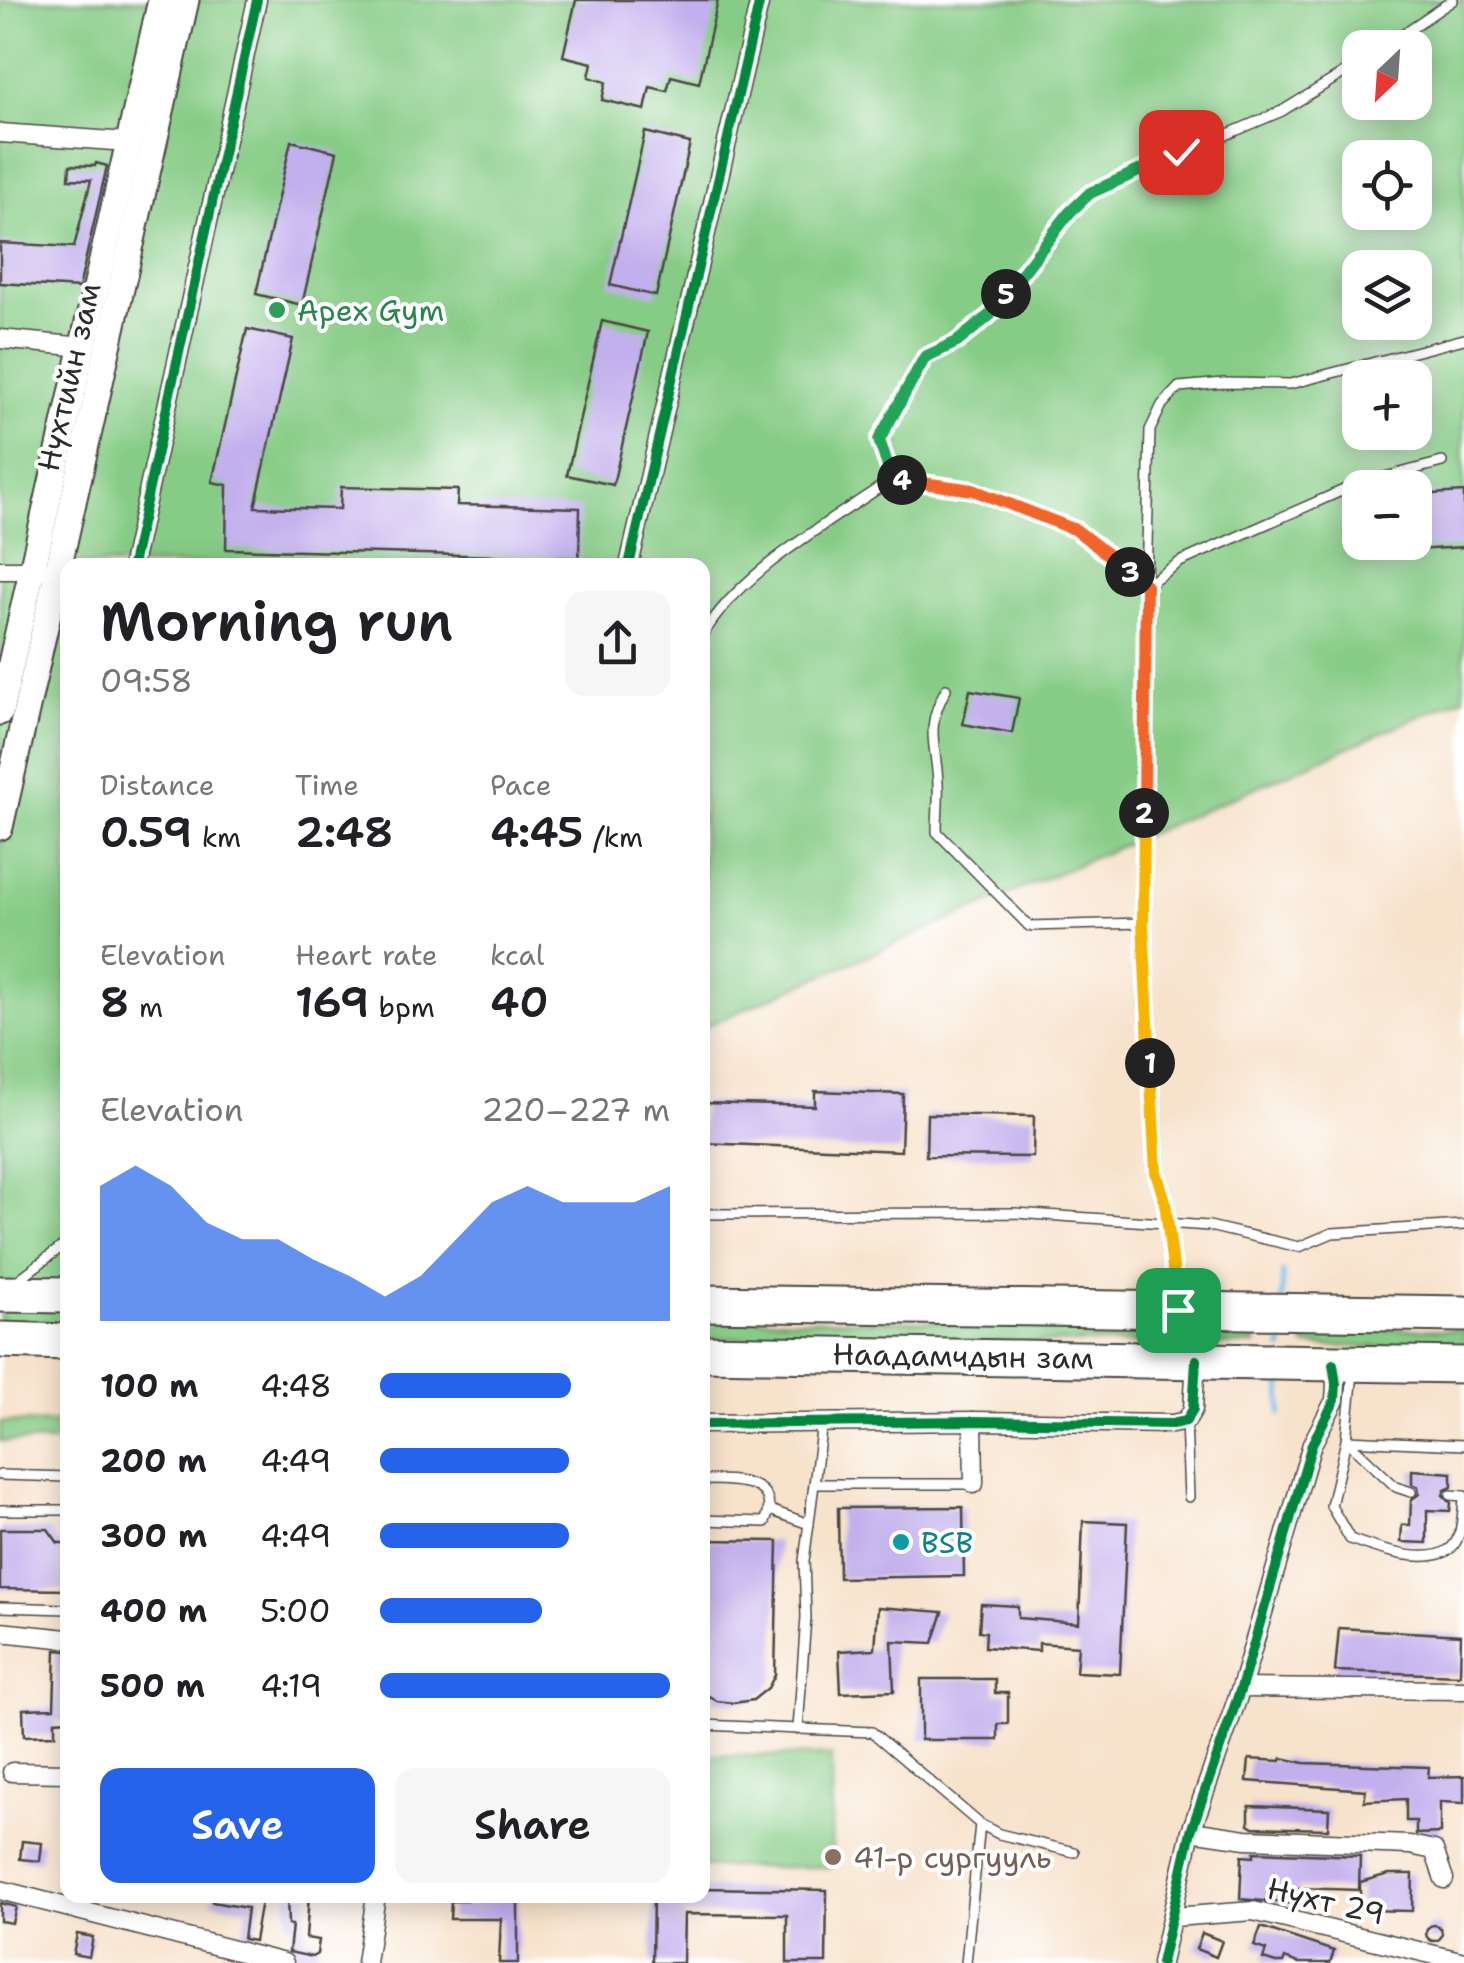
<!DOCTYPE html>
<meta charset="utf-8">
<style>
body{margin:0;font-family:"Shantell Sans",sans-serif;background:#f6f6f6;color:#202124;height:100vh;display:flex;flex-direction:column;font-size:38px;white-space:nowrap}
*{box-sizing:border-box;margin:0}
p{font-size:32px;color:#757577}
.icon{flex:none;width:55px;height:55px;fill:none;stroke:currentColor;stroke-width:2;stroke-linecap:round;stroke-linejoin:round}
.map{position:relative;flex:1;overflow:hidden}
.side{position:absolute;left:60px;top:558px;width:650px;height:1345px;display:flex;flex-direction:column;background:#fff;border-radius:20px;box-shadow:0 5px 25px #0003}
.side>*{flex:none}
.needle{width:65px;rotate:205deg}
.tools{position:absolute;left:1342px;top:30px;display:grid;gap:20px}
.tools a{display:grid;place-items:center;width:90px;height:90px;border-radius:20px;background:#fff;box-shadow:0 5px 25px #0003;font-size:50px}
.pin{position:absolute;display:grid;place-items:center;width:85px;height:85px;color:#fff;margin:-42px;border-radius:20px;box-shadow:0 5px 15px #0006}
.km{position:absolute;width:50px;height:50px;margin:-25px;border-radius:50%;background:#222;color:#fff;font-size:28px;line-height:50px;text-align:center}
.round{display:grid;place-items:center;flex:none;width:105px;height:105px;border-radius:20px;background:#f6f6f6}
.overview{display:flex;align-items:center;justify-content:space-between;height:170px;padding:0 40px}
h1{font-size:55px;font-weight:600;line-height:75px}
.figures{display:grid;grid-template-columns:repeat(3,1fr);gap:15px;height:170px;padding:10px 40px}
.figures div{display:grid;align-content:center}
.figures b{font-size:42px;font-weight:600}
.figures small{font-size:28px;font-weight:400}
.figures p{font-size:28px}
.chart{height:280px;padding:20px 40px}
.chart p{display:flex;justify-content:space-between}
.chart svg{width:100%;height:180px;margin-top:10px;fill:#2563eb;opacity:.7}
.primary-button{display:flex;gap:20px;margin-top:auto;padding:20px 40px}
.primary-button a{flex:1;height:115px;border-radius:20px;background:#2563eb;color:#fff;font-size:40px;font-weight:600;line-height:115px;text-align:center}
.primary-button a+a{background:#f6f6f6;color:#202124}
ul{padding:0 40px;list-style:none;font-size:32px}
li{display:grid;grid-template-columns:160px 120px 1fr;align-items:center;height:75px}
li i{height:25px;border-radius:12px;background:#2563eb}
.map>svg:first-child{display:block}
.green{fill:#87cc86;stroke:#597c58;stroke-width:2.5;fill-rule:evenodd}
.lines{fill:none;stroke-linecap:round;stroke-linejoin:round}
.stream{stroke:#6abae5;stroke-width:5}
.building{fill:#c2afed}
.lane-casing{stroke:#4a4643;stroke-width:12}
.street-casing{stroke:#4a4643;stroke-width:21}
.secondary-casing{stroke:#4a4643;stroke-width:29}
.highway-casing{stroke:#4a4643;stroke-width:39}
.lane{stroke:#fff;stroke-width:9}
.street{stroke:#fff;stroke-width:18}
.secondary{stroke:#fff;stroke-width:25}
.highway{stroke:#fff;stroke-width:35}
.cycleway-casing{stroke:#fff;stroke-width:16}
.cycleway{stroke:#00873e;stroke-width:10}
.split-1-casing{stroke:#fff;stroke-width:20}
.split-2-casing{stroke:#fff;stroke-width:20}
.split-3-casing{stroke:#fff;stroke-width:20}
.split-4-casing{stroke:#fff;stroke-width:20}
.split-5-casing{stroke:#fff;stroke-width:20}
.split-6-casing{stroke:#fff;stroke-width:20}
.split-1{stroke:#f5b400;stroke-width:12}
.split-2{stroke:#f5b400;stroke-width:12}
.split-3{stroke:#f0652b;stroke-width:12}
.split-4{stroke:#f0652b;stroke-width:12}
.split-5{stroke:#22a559;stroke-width:12}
.split-6{stroke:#22a559;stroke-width:12}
.leisure-dot{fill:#2e9e5b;stroke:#fff;stroke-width:4}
.culture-dot{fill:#0f9aa8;stroke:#fff;stroke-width:4}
.education-dot{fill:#8d6e63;stroke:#fff;stroke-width:4}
.labels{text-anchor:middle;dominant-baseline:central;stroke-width:8;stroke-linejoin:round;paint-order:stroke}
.leisure-label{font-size:30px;fill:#27864d;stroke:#fff;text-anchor:start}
.street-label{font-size:30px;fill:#2b2b2b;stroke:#fff}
.culture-label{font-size:30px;fill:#0d838f;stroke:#fff;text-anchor:start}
.education-label{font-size:30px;fill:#785e54;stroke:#fff;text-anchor:start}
</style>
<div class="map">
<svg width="1464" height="1963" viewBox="0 0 1464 1963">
<rect width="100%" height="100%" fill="#fff"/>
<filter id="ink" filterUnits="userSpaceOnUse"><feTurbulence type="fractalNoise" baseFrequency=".01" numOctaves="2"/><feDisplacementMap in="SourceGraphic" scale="20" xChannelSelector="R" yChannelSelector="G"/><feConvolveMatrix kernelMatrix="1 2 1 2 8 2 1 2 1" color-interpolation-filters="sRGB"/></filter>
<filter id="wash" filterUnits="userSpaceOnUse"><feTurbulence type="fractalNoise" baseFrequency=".0048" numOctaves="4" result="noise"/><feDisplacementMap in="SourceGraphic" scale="40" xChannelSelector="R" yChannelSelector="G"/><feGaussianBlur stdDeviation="2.25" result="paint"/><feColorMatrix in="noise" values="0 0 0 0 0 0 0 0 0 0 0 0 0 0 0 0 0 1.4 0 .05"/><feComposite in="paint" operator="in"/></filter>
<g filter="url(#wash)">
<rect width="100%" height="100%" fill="#f7e2cb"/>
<!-- green -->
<g class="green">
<path d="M 0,0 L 1464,0 L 1464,697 L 703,1027 L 702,565 L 68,565 L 67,1329 L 0,1328 ZM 1360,48 L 1415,48 L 1415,102 L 1360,102 ZM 1360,158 L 1415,158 L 1415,212 L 1360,212 ZM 1360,268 L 1415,268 L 1415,322 L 1360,322 ZM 1360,378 L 1415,378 L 1415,432 L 1360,432 ZM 1360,488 L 1415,488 L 1415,542 L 1360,542 Z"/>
<polygon points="703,1318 1255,1326 1255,1345 703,1338"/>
<polygon points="1304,1328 1464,1330 1464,1348 1305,1346"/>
<polygon points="0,1422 67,1423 67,1442 0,1441"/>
<polygon points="703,1755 832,1756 832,1867 703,1867"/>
</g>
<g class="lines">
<!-- stream -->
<g class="stream">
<polyline points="1282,1299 1283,1272"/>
<polyline points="1282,1349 1282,1325"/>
<polyline points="1281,1414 1282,1375"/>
</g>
</g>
<g id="blocks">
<!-- building -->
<g class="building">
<polygon points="576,0 718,0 699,83 671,76 667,91 650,87 645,110 602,100 606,82 589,77 592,63 563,56"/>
<polygon points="645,132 690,143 656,296 610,285"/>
<polygon points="291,141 337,152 302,305 256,294"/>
<polygon points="96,163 107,166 79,288 0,283 0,243 74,247 91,180 69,179 70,165 95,166"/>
<polygon points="602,321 648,332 613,485 567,475"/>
<polygon points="247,329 293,339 255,507 340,509 341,487 458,490 457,505 580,508 579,558 226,549 227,485 212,482"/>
<polygon points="1464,492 1464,547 1415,550 1415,495"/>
<polygon points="970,690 1019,698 1012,733 963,724"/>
<polygon points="815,1091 903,1094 901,1151 702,1143 702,1103 815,1106"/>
<polygon points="927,1114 1034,1116 1033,1157 926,1156"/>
<polygon points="1412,1470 1452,1473 1452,1487 1445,1490 1443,1495 1451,1503 1450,1511 1427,1510 1427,1543 1401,1542 1402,1525 1410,1525 1411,1500 1419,1494 1418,1487 1412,1484"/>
<polygon points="963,1507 964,1576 839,1578 838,1508"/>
<polygon points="1083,1521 1127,1523 1120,1674 1076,1672 1078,1646 1039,1643 1039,1651 985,1647 986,1632 979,1631 981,1604 1018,1606 1018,1618 1079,1623"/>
<polygon points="0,1529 48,1529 58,1543 68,1543 68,1590 0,1589"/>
<polygon points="702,1540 778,1541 775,1675 768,1688 753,1700 734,1703 717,1701 702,1692"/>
<polygon points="878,1607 943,1612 933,1643 892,1641 894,1691 841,1693 839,1651 875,1649"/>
<polygon points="1339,1628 1461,1635 1460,1675 1335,1671"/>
<polygon points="56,1650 68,1651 68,1720 55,1721 55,1735 24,1736 23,1709 54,1708"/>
<polygon points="921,1679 995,1679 995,1693 1008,1693 1008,1724 998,1724 998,1740 921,1740"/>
<polygon points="1282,1758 1304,1763 1429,1767 1428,1777 1464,1776 1464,1803 1440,1802 1440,1833 1416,1834 1416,1821 1406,1821 1406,1799 1364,1801 1366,1790 1247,1781 1249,1759 1281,1761"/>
<polygon points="1249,1806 1329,1809 1328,1829 1254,1827 1249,1824"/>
<polygon points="22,1841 42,1843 40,1861 20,1859"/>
<polygon points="1254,1852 1360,1856 1359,1890 1299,1888 1298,1904 1240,1899 1242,1856 1254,1857"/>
<polygon points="1389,1874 1413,1874 1412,1911 1360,1910 1360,1882"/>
<polygon points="702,1888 827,1890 826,1963 787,1963 787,1915 684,1914 683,1963 652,1963 653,1895 702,1895"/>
<polygon points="213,1895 262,1895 254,1941 243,1939 247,1908 212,1902"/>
<polygon points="287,1895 309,1895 306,1938 319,1940 317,1954 312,1957 289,1952 292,1925 288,1925"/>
<polygon points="466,1895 518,1895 518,1963 499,1963 501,1919 450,1919 451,1901 466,1901"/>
<polygon points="0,1903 16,1907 12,1923 0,1921"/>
<circle cx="1434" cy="1933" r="8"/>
<polygon points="1261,1927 1334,1951 1330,1963 1298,1963 1285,1958 1283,1963 1276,1963 1263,1959 1266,1950 1254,1946"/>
<polygon points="1202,1933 1222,1941 1216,1957 1196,1949"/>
<polygon points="77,1934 93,1937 89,1957 73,1954"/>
</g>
</g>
</g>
<g filter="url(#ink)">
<use href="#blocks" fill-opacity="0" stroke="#4a4643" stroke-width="2.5"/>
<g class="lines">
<!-- lane casing -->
<g class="lane-casing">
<g id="lane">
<polyline points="1382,48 1453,0"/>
<polyline points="892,479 973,490 1076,530 1146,585 1143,923"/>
<polyline points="1146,585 1150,430 1162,405 1179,387 1224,383 1290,384 1464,339"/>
<polyline points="1146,585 1180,562 1355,485 1442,462"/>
<path d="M 702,637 C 738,572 832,521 892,479 L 879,440 L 925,357 L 957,342 L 990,315 L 1070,213 L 1090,193 L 1282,111 L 1360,63"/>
<path d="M 946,689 C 924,730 936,741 938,783 C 939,799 937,816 937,832 L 1029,926 L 1143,923 L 1156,1172 L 1165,1201 L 1177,1300"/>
<polyline points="702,1214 1015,1213 1209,1226 1299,1247 1332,1233 1464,1225"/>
<polyline points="14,1283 68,1242"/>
<polyline points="1353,1373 1346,1440 1396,1487 1411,1492"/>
<polyline points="1186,1421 1189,1497"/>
<path d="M 1464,1445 L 1346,1440 L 1331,1506 L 1350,1539 C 1374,1548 1430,1568 1452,1547 C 1463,1536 1462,1513 1464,1500"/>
<polyline points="0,1475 68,1477"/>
<path d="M 702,1480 C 731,1480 783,1478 765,1522 L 702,1520"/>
<polyline points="814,1484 974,1484"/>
<polyline points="1451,1495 1464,1496"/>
<polyline points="0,1510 68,1510"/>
<polyline points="770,1510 809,1524"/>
<polyline points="0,1607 68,1609"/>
<polyline points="702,1725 872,1732 980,1824 999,1834 1074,1852"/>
<polyline points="798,1729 806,1617 804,1561 822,1423"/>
<polyline points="966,1963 980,1824"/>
</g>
</g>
<!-- street casing -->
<g class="street-casing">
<g id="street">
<polyline points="0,133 128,142"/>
<polyline points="0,339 84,347"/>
<polyline points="132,565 257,0"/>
<polyline points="629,565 760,0"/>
<polyline points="0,570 42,570"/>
<polyline points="973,1421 974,1484"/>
<polyline points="702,1424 973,1421 1172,1424 1186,1421 1193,1409 1196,1360"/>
<polyline points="0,1632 68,1639"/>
<polyline points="1241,1688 1464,1690"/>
<polyline points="12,1772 68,1773"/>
<polyline points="1191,1831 1246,1839 1410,1845 1434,1850 1444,1879"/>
<polyline points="0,1890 284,1963"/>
<polyline points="1174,1917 1253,1911 1464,1962"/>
<polyline points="366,1963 376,1895"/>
<polyline points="1161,1963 1191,1831 1241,1688 1312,1444 1335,1400 1336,1384 1333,1364"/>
</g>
</g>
<!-- secondary casing -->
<g class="secondary-casing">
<g id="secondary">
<polyline points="0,712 161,0"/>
<polyline points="0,827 186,0"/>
</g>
</g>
<!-- highway casing -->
<g class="highway-casing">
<g id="highway">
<polyline points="0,1294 68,1295"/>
<polyline points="702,1303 1464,1314"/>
<polyline points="0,1340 68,1342"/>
<polyline points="702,1353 1464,1365"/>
</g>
</g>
<!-- lane -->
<use href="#lane" class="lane"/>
<!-- street -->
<use href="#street" class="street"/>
<!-- secondary -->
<use href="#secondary" class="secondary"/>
<!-- highway -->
<use href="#highway" class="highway"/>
<!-- cycleway casing -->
<g class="cycleway-casing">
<g id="cycleway">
<polyline points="132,565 257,0"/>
<polyline points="629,565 760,0"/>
<polyline points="702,1424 973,1421 1172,1424 1186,1421 1193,1409 1196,1360"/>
<polyline points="1161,1963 1191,1831 1241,1688 1312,1444 1335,1400 1336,1384 1333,1364"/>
</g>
</g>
<!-- cycleway -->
<use href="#cycleway" class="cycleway"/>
</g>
</g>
<g class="lines" filter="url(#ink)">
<!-- split-1 casing -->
<g class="split-1-casing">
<polyline id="split-1" points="1150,1063 1156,1172 1165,1201 1178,1310"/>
</g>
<!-- split-2 casing -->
<g class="split-2-casing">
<polyline id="split-2" points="1144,813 1143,923 1150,1063"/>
</g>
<!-- split-3 casing -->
<g class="split-3-casing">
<polyline id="split-3" points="1130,572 1146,585 1144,813"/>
</g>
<!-- split-4 casing -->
<g class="split-4-casing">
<polyline id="split-4" points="902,480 973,490 1076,530 1130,572"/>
</g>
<!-- split-5 casing -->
<g class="split-5-casing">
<polyline id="split-5" points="902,480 892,478 879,440 925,357 957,342 990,315 1006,294"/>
</g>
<!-- split-6 casing -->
<g class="split-6-casing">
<polyline id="split-6" points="1006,294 1070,212 1090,193 1181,152"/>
</g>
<!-- split-1 -->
<use href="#split-1" class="split-1"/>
<!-- split-2 -->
<use href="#split-2" class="split-2"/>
<!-- split-3 -->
<use href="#split-3" class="split-3"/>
<!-- split-4 -->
<use href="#split-4" class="split-4"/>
<!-- split-5 -->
<use href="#split-5" class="split-5"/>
<!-- split-6 -->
<use href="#split-6" class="split-6"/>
</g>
<!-- markers -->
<circle class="leisure-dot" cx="277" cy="310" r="10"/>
<circle class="culture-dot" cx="901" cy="1542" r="10"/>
<circle class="education-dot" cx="833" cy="1857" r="10"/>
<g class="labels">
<!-- leisure labels -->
<g class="leisure-label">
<text x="297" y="310">Apex Gym</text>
</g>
<!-- street labels -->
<g class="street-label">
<text transform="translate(69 377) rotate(-77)">Нүхтийн зам</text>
<text transform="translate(963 1356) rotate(1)">Наадамчдын зам</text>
<text transform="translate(1326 1901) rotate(13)">Нүхт 29</text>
</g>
<!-- culture labels -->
<g class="culture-label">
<text x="921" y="1542">BSB</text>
</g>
<!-- education labels -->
<g class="education-label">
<text x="853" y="1857">41-р сургууль</text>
</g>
</g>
</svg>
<div class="tools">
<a><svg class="needle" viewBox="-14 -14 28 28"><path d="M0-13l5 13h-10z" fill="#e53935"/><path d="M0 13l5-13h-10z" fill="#757577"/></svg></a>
<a><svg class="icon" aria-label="locate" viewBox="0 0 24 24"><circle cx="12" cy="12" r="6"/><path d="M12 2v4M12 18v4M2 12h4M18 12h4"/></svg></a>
<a><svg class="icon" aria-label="layers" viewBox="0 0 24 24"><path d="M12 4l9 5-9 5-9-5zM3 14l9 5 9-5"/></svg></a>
<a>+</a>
<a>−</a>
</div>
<div class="pin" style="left:1178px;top:1310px;background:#1e9e55"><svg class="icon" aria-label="arrive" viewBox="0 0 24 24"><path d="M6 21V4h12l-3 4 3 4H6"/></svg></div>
<div class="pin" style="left:1181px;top:152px;background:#d93025"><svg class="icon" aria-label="check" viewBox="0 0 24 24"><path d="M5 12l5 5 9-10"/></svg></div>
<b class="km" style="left:1150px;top:1063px">1</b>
<b class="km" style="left:1144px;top:813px">2</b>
<b class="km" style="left:1130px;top:572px">3</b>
<b class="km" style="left:902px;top:480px">4</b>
<b class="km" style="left:1006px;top:294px">5</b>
<section class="side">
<div class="overview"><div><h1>Morning run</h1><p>09:58</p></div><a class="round"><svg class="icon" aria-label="share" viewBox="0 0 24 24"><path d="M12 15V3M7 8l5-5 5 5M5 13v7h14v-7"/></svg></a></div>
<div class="figures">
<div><p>Distance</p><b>0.59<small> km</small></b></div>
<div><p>Time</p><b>2:48</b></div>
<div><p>Pace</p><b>4:45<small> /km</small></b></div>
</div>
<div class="figures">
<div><p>Elevation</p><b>8<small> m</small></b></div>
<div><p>Heart rate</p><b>169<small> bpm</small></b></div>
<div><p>kcal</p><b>40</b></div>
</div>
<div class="chart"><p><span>Elevation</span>220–227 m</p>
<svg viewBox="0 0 160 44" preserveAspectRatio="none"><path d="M0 44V11L10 6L20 11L30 20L40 24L50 24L60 29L70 33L80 38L90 33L100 24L110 15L120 11L130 15L140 15L150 15L160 11V44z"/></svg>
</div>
<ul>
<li><b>100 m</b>4:48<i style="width:66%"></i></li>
<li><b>200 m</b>4:49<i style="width:65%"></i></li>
<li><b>300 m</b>4:49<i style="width:65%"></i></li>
<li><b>400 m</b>5:00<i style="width:56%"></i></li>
<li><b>500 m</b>4:19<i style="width:100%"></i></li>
</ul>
<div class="primary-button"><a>Save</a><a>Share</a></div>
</section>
</div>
